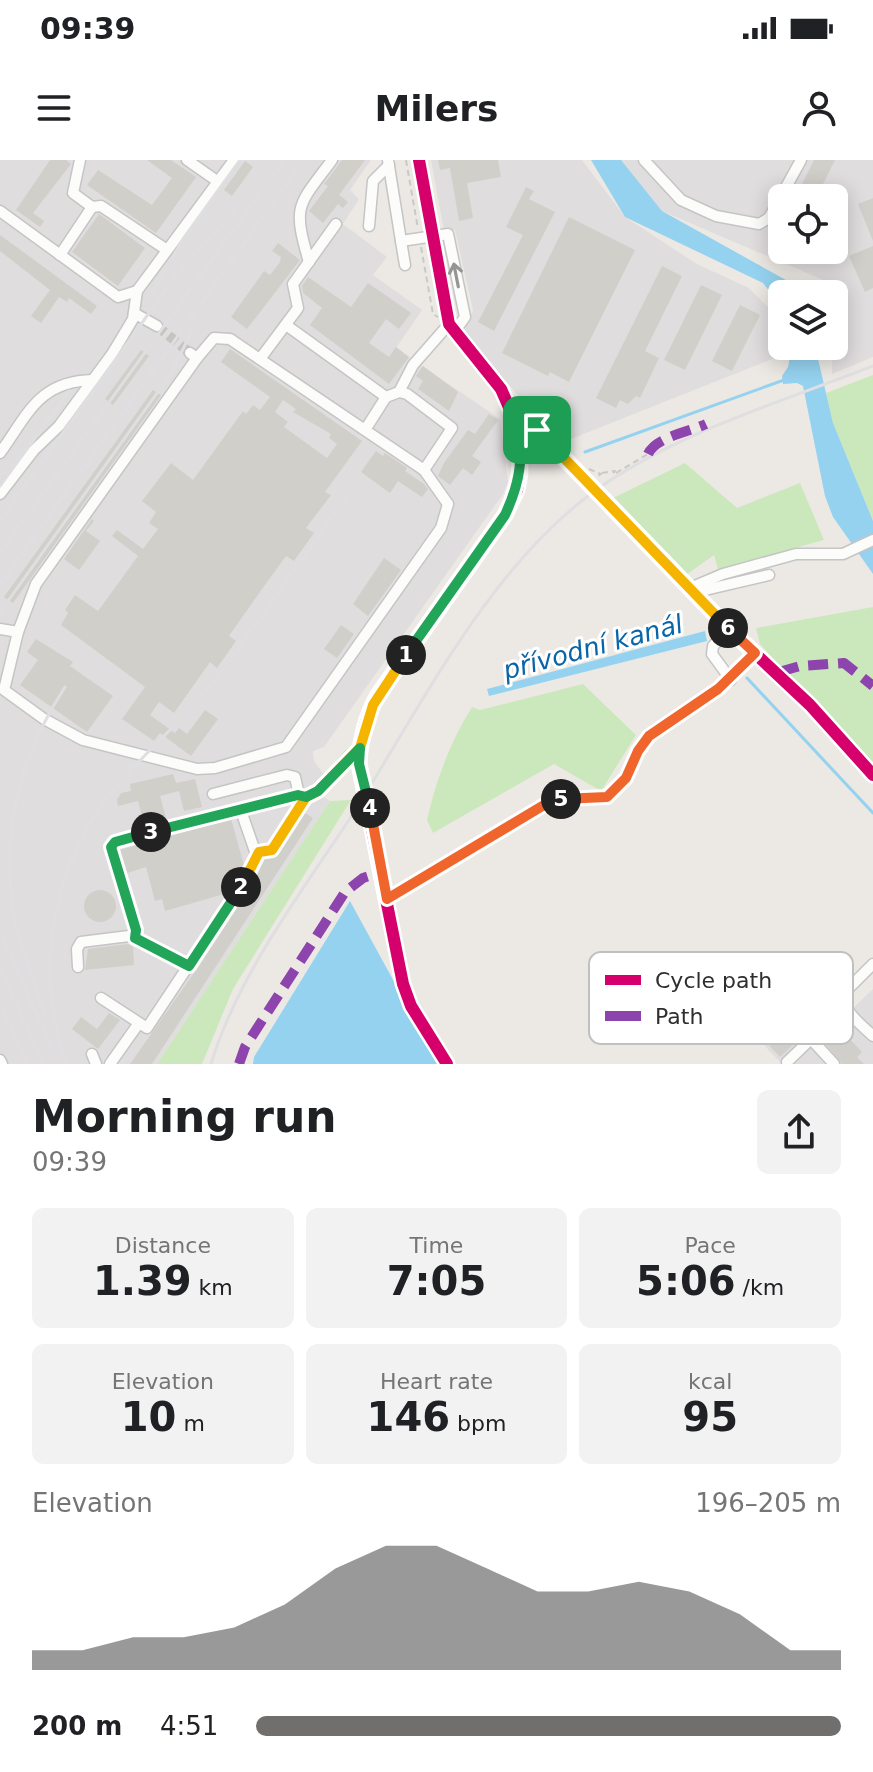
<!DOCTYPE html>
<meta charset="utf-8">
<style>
body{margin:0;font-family:"DejaVu Sans",sans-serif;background:#f2f2f2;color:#202124;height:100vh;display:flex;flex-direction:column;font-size:30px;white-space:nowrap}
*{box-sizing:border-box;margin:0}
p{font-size:26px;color:#757577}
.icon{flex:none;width:44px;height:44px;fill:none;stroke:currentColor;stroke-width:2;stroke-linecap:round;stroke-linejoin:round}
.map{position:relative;height:904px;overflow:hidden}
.drawer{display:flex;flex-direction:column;background:#fff;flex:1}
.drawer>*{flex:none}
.controls{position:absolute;left:768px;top:24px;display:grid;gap:16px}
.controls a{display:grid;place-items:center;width:80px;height:80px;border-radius:12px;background:#fff;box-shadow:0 4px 20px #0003;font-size:40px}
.pin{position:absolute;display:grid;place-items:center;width:68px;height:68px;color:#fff;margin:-34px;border-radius:16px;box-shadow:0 4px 12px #0006}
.km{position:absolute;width:40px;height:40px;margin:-20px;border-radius:50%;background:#222;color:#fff;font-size:22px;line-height:40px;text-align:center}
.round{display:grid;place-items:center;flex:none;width:84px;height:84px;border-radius:12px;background:#f2f2f2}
.headline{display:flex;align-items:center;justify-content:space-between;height:136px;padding:0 32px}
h1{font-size:44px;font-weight:800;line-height:60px}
.figures{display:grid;grid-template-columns:repeat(3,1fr);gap:12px;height:136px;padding:8px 32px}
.figures div{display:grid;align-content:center;border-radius:12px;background:#f2f2f2;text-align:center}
.figures b{font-size:40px;font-weight:800}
.figures small{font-size:22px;font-weight:400}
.figures p{font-size:22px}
.chart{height:224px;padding:16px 32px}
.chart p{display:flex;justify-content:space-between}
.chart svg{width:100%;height:144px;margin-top:8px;fill:#706f6e;opacity:.7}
ul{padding:0 32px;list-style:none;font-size:26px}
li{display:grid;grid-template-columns:128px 96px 1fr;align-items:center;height:60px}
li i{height:20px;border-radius:10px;background:#706f6e}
.status{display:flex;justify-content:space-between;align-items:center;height:56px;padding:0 40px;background:#fff;direction:ltr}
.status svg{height:22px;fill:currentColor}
header{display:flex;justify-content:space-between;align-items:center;height:104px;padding:0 32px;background:#fff;font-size:36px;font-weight:800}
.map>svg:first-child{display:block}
.industrial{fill:#e0dddf;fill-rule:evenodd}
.green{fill:#cbe8bc}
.water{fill:#95d2ef}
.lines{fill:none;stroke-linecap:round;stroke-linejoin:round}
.stream{stroke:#95d2ef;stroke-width:3}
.building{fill:#d1cfca;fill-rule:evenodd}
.minor-tunnel{stroke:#c6c4c0;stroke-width:10;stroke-dasharray:10 5;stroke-linecap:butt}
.minor-casing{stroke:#c5c5c5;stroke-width:13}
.path{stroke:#c9c9c8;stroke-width:2;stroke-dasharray:6 4;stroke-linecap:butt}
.minor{stroke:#fcfcfb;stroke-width:10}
.rail{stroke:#dfdfe1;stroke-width:3}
.quiet{stroke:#8e44ad;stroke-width:10;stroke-dasharray:20 10;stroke-linecap:butt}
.cycleway-casing{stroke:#fff;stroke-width:17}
.cycleway{stroke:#d6006c;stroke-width:12}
.oneway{stroke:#959594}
.split-1-casing{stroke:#fff;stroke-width:16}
.split-2-casing{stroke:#fff;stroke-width:16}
.split-3-casing{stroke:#fff;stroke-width:16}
.split-4-casing{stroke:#fff;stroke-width:16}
.split-5-casing{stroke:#fff;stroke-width:16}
.split-6-casing{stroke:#fff;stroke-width:16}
.split-7-casing{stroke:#fff;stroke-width:16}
.split-1{stroke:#22a559;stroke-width:10}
.split-2{stroke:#f5b400;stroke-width:10}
.split-3{stroke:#22a559;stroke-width:10}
.split-4{stroke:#22a559;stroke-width:10}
.split-5{stroke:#f0652b;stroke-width:10}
.split-6{stroke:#f0652b;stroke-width:10}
.split-7{stroke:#f5b400;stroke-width:10}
.labels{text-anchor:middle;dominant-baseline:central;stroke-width:6;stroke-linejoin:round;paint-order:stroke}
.water-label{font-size:26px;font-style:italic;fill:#0765a8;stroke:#fff}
.key{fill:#fff;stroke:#c0c0c0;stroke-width:2}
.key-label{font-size:22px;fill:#2e2e2e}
</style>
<div class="status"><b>09:39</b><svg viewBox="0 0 49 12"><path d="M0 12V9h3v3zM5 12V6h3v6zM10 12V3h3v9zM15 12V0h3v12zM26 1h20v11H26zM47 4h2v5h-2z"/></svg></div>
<header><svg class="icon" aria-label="menu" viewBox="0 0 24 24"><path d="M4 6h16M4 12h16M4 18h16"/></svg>Milers<svg class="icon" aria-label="person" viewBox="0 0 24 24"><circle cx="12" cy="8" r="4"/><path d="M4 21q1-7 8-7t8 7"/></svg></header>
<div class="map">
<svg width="873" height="904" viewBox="0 0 873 904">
<rect width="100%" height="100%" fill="#ece9e4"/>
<!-- industrial -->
<g class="industrial">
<polygon points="0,0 371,0 350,30 359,39 343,64 387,97 373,115 422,150 396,188 500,259 508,322 503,334 324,587 313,591 314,601 325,616 315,626 319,634 330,641 157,904 0,904"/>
<polygon points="431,0 582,0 625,57 697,104 749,128 768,147 780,196 571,279 546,267 463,173 473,150 455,70 444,71"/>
<path d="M 621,0 L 873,0 L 873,197 L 832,214 L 834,134 L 829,134 L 828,122 L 662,51 ZM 782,38 L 834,38 L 834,90 L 782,90 Z"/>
<polygon points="873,829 873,904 782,904 765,886 821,832 844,857"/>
</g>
<!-- green -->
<g class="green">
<polygon points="873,215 873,361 833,263 826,233"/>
<polygon points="685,303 737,348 800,323 824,380 718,409 714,395 686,415 613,338"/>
<polygon points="873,447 873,607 760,484 756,468"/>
<path d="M 583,524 L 636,575 L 601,631 L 554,604 L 433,673 L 427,660 C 436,620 450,582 472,547 L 480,550 Z"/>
<polygon points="351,640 233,829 202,904 157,904 330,641"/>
</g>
<!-- water -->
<g class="water">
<polygon points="591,0 621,0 662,51 802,129 803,134 782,134 782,147 763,123 625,57"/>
<polygon points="792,186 815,186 833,263 873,361 873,414 833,357 825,336 803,226 797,223 783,224 782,216 788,207"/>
<polygon points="705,471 707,481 489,536 487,529"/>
<polygon points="350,741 439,904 253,904 254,897"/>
</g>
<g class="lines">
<!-- stream -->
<g class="stream">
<polyline points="585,292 784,220"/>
<polyline points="747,518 873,653"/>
</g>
</g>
<!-- building -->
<g class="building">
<polygon points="50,0 66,0 71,4 33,53 44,61 40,67 16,50"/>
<polygon points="147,0 171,0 196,17 156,73 87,25 98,10 152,45 172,18"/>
<polygon points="342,0 365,0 339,35 348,42 343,48 338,44 323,63 309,51 328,26 324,24"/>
<polygon points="438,0 498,0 501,17 467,23 473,58 459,61 450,8 440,10"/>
<polygon points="814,0 835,0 816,38 795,38"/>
<polygon points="245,1 253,7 232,36 224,30"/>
<polygon points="526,27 534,31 529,39 555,52 494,171 478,162 523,75 506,67"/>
<polygon points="873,38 873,81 858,44"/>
<polygon points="99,54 145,88 118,126 72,92"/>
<polygon points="569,57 635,90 569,222 550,212 548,216 502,193"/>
<polygon points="0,75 97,146 91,154 69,138 67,142 59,137 41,163 31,156 50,130 0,91"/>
<polygon points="278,83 300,100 247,169 231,157 264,111 270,115 280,102 281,97 272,91"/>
<polygon points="873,86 873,128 865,132 849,96"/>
<polygon points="662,106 682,116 645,191 659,198 640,238 636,236 628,244 620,240 616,248 596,238"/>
<polygon points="308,117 351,147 368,123 411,153 399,169 386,159 369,183 389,197 396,187 409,197 389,224 310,165 322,148 303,133 302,126"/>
<polygon points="701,125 722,135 685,210 664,200"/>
<polygon points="740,145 760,155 732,211 712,201"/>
<path d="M 230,189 L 362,281 L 325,332 L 331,335 L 306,368 L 314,373 L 294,401 L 286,396 L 262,429 L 229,476 L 236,481 L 217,508 L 210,502 L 174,553 L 159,542 L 150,555 L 175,573 L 179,568 L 187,574 L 205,550 L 218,559 L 191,596 L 160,573 L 154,581 L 122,559 L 145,527 L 61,465 L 68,453 L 65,450 L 75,435 L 98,451 L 138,396 L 112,376 L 117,370 L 143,389 L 158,369 L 149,363 L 156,352 L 142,341 L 171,303 L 193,320 L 243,251 L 246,254 L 253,245 L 260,250 L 270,237 L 221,202 ZM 283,240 L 296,249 L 293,252 L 331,274 L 329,278 L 337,284 L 327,298 L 284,267 L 288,262 L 275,252 Z"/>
<polygon points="141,190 149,196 113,245 105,239"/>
<polygon points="423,206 458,232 449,251 418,229 423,221 416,216"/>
<polygon points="153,230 161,235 13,443 4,437"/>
<polygon points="489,254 498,260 472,296 481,302 472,315 463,308 450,325 438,316 444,303 468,270 475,274"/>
<polygon points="376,291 383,296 385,293 407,308 405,311 424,324 428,329 422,337 398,321 390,333 361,312"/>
<polygon points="92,359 94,361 86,371 100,381 79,410 64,399"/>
<polygon points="384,398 401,410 368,456 353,444"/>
<polygon points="341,465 354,474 337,498 324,489"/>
<polygon points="36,479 73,502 70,506 113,536 87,572 20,525 38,500 27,492"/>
<polygon points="173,614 176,623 195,619 202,647 184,651 179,631 160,636 166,658 144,664 138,641 118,646 117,640 121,633 131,631 130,624"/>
<polygon points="305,653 313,658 152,904 130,904 196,810 255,720 265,699 278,695"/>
<polygon points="231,659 244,705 238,717 220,722 224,734 165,751 162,739 155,741 146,707 127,713 120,690"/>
<circle cx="100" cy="746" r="16"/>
<polygon points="128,784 133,787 134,805 85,810 88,789"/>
<polygon points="823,836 833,847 780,897 769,885"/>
<polygon points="109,853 120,860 98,889 72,869 81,857 97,869"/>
<polygon points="843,865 850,872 846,875 862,892 857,897 864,904 842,904 824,882"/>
</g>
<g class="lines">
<!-- minor-tunnel -->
<polyline class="minor-tunnel" points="157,166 190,193"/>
<!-- minor casing -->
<g class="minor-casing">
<g id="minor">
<polyline points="80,0 73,33 92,47"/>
<polyline points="187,0 217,21"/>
<polyline points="388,0 401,81 448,74 465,157 454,172"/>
<path d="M 419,0 L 449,164 L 501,229 L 519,270 L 520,313 L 517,330 L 505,355 L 378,535 C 366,556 360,579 359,604 L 403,824 L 411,846 L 447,904"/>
<polyline points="644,0 681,40 716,56 759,64 769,58 801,0"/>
<polyline points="0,51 118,137 137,131"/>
<polyline points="369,66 373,21 389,5"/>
<polyline points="401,81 405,105"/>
<polyline points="60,95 92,47 101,46 167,90"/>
<path d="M 309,102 C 292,44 298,46 332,0"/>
<polyline points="134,153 157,166"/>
<polyline points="286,165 386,237 365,270"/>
<polyline points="260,199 298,148 293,124 336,64"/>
<polyline points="399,232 413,205 449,164"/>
<polyline points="386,237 399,232 407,234 452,268 424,310"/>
<polyline points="516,259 537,270 729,469 810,545 873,615"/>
<path d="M 0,293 C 28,254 39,221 93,220"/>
<polyline points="0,334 34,290 59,266 112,194 133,159 137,131 234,0"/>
<polyline points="690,428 723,414 796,394 843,394 873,380"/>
<polyline points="698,436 705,430 769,415"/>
<polyline points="0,469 18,472 4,530 44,559 83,580 197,609 215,608 286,587 441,368 448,344 424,310 230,179 214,178 197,198"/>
<polyline points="729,469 713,486 712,494 731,520"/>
<polyline points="18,472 36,424 197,198 190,193"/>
<polyline points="213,634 287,615 295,617 299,635"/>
<polyline points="240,648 298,635 304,637"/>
<polyline points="387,739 549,642 570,637 607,637 626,618 638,591 649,576 718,529 755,493"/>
<polyline points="135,778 136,770 111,687 115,682 240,648 257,697"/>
<path d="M 873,804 L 844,833 C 842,852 861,864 873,876"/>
<polyline points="78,807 77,789 81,782 129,776 189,806"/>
<polyline points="101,838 147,868 248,716 259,692 272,690 306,637 318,631 350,595 360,588"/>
<polyline points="92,894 96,904"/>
<polyline points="0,900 2,904"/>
<polyline points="787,902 811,879"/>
<polyline points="110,904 139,863"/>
<polyline points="834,904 811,879 845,847"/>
</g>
</g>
<!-- path -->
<g class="path">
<polyline points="406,0 418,69"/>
<polyline points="421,87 433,154 438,157"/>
<polyline points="589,309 601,314 598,316"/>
<polyline points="602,313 615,311 611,316"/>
<polyline points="616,313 648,294"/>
</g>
<!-- minor -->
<use href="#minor" class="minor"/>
<!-- rail -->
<g class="rail">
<polyline points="151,135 183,79 240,0"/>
<polyline points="0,326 69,231"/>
<polyline points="0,360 175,117 242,42"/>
<polyline points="0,393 284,0"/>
<polyline points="0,424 304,0"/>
<polyline points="0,452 170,215 195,165"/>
<polyline points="0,772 54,893"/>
<polyline points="0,807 43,904"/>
<polyline points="0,845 28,904"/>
<path d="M 46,856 C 36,825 23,795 15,764 C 0,674 17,601 65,527"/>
<path d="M 67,904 C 33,812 52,705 114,630 C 143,593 180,564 209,527 C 260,462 306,393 354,326"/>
<path d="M 211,904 C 239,812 303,731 354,652 C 423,543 488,410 592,333 C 674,273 779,243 873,206"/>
</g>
<!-- quiet -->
<g class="quiet">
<path d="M 648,294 C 656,277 689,272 706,264"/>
<polyline points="779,512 800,506 844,503 873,526"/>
<polyline points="239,904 245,887 345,732 363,718 382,712"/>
</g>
<!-- cycleway casing -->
<g class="cycleway-casing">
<g id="cycleway">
<path d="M 419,0 L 449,164 L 501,229 L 519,270 L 520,313 L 517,330 L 505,355 L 378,535 C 366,556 360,579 359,604 L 403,824 L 411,846 L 447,904"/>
<polyline points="516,259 537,270 729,469 810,545 873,615"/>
</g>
</g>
<!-- cycleway -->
<use href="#cycleway" class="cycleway"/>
</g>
<!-- one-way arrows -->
<defs><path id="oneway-shaft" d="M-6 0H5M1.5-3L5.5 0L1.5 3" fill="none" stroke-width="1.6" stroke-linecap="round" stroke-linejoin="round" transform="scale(2)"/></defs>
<use class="oneway" href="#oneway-shaft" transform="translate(456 115) rotate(-101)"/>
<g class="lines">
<!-- split-1 casing -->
<g class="split-1-casing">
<path id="split-1" d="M 406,495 L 505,355 C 520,323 525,294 516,259 L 537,270"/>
</g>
<!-- split-2 casing -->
<g class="split-2-casing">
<polyline id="split-2" points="241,727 259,692 272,690 306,637 318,631 360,588 373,545 406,495"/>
</g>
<!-- split-3 casing -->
<g class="split-3-casing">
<polyline id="split-3" points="151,672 115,682 111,687 136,770 135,778 189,806 241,727"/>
</g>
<!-- split-4 casing -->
<g class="split-4-casing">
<polyline id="split-4" points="151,672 298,635 306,637 318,631 360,588 359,604 370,648"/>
</g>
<!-- split-5 casing -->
<g class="split-5-casing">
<polyline id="split-5" points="370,648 387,739 549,642 561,639"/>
</g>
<!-- split-6 casing -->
<g class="split-6-casing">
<polyline id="split-6" points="561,639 607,637 626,618 638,591 649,576 718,529 755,493 728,468"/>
</g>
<!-- split-7 casing -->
<g class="split-7-casing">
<polyline id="split-7" points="537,270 728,468"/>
</g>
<!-- split-1 -->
<use href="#split-1" class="split-1"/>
<!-- split-2 -->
<use href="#split-2" class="split-2"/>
<!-- split-3 -->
<use href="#split-3" class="split-3"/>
<!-- split-4 -->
<use href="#split-4" class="split-4"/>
<!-- split-5 -->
<use href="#split-5" class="split-5"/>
<!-- split-6 -->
<use href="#split-6" class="split-6"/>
<!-- split-7 -->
<use href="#split-7" class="split-7"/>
</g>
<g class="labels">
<!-- water labels -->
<g class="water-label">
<text transform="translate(593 487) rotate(-15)">přívodní kanál</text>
</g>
</g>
<!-- legend -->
<rect x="589" y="792" width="264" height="92" rx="12" class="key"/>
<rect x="605" y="815" width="36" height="10" fill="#d6006c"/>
<rect x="605" y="851" width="36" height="10" fill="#8e44ad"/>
<g class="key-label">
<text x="655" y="828">Cycle path</text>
<text x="655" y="864">Path</text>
</g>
</svg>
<div class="controls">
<a><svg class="icon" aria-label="locate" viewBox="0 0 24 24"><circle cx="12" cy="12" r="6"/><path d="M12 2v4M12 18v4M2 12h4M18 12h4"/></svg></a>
<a><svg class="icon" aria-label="layers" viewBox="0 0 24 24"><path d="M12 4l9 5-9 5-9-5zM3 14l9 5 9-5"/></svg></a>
</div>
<div class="pin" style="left:537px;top:270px;background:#1e9e55"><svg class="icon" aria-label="arrive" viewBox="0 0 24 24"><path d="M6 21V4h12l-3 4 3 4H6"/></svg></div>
<b class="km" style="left:406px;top:495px">1</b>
<b class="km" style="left:241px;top:727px">2</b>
<b class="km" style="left:151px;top:672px">3</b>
<b class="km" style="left:370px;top:648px">4</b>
<b class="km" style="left:561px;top:639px">5</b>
<b class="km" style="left:728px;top:468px">6</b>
</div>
<section class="drawer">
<div class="headline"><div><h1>Morning run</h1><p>09:39</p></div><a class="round"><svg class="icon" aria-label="share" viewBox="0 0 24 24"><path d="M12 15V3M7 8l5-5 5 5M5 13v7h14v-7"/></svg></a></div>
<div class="figures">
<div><p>Distance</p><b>1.39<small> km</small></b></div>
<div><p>Time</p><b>7:05</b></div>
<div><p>Pace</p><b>5:06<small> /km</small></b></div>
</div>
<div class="figures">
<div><p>Elevation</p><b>10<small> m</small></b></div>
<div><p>Heart rate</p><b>146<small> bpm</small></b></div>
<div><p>kcal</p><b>95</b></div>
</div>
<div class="chart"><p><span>Elevation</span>196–205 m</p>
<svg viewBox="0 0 160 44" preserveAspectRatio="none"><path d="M0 44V38L10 38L20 34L30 34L40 31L50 24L60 13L70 6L80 6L90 13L100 20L110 20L120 17L130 20L140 27L150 38L160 38V44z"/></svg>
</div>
<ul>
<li><b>200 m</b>4:51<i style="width:100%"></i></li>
</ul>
</section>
